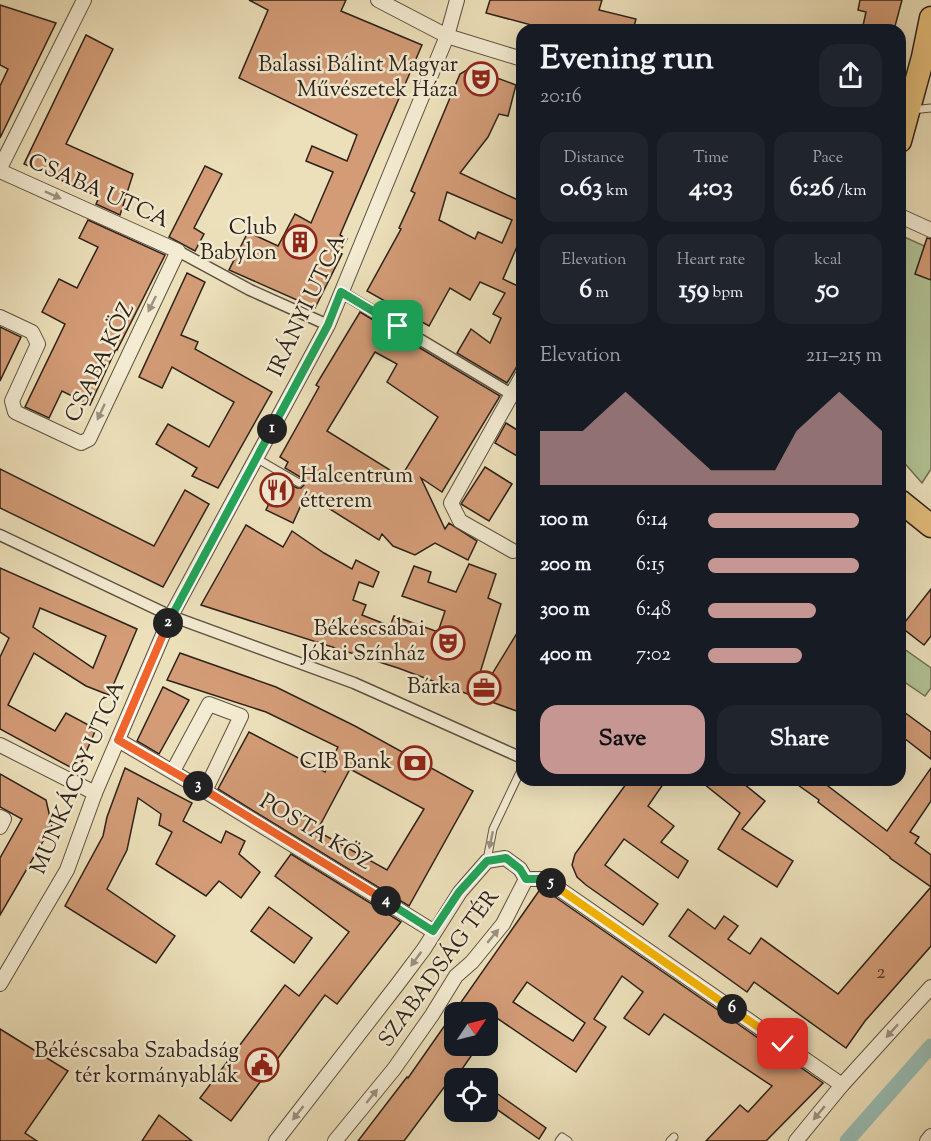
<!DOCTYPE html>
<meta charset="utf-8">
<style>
body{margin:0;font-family:"Sorts Mill Goudy",serif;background:#20242c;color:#f1f3f6;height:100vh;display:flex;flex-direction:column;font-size:22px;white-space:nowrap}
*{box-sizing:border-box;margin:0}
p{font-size:20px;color:#9ea1a6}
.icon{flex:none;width:33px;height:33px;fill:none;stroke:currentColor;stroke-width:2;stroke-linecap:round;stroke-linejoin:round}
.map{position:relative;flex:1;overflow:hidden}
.side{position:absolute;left:516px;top:24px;width:390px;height:762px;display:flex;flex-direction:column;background:#171b24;border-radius:18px;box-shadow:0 6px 24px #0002}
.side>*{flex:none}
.needle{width:39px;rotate:55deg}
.tools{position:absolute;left:444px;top:1002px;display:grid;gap:12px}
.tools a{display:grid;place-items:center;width:54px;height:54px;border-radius:12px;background:#171b24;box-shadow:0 6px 24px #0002;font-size:30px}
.pin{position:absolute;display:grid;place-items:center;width:51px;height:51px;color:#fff;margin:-26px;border-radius:12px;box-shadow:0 3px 9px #0006}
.km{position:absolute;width:30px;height:30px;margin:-15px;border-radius:50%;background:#222;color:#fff;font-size:16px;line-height:30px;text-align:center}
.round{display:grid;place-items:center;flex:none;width:63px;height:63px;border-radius:18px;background:#20242c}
.summary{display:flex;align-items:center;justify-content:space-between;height:102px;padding:0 24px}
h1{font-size:33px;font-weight:700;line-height:45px}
.metrics{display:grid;grid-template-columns:repeat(3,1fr);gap:9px;height:102px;padding:6px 24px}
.metrics div{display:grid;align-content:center;border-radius:15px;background:#20242c;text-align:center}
.metrics b{font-size:26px;font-weight:700}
.metrics small{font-size:16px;font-weight:400}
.metrics p{font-size:16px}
.chart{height:168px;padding:12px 24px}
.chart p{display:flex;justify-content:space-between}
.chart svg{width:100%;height:108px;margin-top:6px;fill:#c59692;opacity:.7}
.action{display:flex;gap:12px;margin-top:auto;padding:12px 24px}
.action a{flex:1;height:69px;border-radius:18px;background:#c59692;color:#111;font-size:24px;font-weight:700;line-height:69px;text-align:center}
.action a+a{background:#20242c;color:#f1f3f6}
ul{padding:0 24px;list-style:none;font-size:20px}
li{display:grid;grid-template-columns:96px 72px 1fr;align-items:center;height:45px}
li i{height:15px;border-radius:8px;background:#c59692}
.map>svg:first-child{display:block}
.green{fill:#b3c394;stroke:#707257;stroke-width:1.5}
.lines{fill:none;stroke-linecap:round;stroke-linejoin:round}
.canal{stroke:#99bdb4;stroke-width:15}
.building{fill:#d39c77;stroke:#2d221a;stroke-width:1.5;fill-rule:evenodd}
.service-casing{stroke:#5d5242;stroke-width:9}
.pedestrian-casing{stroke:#5d5242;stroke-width:13}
.minor-casing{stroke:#5d5242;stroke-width:16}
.primary-casing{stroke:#2d221a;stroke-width:25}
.service{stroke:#f3ebd2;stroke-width:7}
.pedestrian{stroke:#f3ebd2;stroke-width:10}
.minor{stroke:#f3ebd2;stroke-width:14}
.primary{stroke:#e6c07d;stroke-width:22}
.oneway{fill:#9a917f}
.split-1-casing{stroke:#fff;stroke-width:12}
.split-2-casing{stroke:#fff;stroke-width:12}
.split-3-casing{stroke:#fff;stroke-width:12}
.split-4-casing{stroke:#fff;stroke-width:12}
.split-5-casing{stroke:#fff;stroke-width:12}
.split-6-casing{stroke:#fff;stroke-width:12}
.split-7-casing{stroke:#fff;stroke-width:12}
.split-1{stroke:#22a559;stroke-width:8}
.split-2{stroke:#22a559;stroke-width:8}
.split-3{stroke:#f0652b;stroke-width:8}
.split-4{stroke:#f0652b;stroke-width:8}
.split-5{stroke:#22a559;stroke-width:8}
.split-6{stroke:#f5b400;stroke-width:8}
.split-7{stroke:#f5b400;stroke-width:8}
.labels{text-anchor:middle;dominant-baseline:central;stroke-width:5;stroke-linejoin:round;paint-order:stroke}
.number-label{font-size:20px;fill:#564031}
.poi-label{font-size:22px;fill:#2d221a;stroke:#f3ebd2;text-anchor:end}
.street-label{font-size:22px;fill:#2d221a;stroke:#f3ebd2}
</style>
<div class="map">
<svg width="931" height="1141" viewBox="0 0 931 1141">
<rect width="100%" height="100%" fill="#ece0ba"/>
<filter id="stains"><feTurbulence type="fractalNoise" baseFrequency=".00333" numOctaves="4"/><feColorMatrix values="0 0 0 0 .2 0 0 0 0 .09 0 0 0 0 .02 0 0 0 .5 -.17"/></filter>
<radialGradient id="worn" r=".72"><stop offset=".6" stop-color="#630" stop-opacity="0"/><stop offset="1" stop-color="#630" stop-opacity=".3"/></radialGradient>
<!-- green -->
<g class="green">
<polygon points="900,235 931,249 931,469 922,483 900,458"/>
<polygon points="900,646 931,668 931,688 925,696 900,679"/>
</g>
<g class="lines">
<!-- canal -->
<polyline class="canal" points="847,1141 931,1046"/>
</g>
<!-- building -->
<g class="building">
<polygon points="249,0 346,0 341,11 422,45 340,235 347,239 339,253 342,254 315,308 229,270 248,232 278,246 295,214 311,223 333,172 306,161 312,146 347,161 357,135 239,78 268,10"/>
<polygon points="490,0 602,0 599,10 636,19 633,30 550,30 486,13"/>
<polygon points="860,0 902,0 894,30 862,30 866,12 858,10"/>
<polygon points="0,5 56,23 0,138 0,86 8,69 0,65"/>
<polygon points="86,35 113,49 66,144 133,174 120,215 96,204 99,197 24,164"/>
<path d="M 470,68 L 516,85 L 508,116 L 499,114 L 488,137 L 460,173 L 520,201 L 522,197 L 522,235 L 503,279 L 522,288 L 522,358 L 507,383 L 457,353 L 471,329 L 490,343 L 501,318 L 493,314 L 505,293 L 480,282 L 470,300 L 450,288 L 429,326 L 367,291 L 401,229 L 399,228 L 415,193 L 411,191 L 460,74 ZM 447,192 L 512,220 L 502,243 L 478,232 L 475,239 L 439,220 Z"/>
<polygon points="205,166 222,174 194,228 204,234 195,251 169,237"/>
<polygon points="88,220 165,255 117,350 116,349 90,405 62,391 49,418 25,407 65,324 42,312 59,279 77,288 98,247 79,238"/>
<polygon points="927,238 931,239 931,280 915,274"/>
<polygon points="187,273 205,282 181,335 198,342 195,349 272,392 218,488 192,476 197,468 156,444 168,424 209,447 234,402 172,367 162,388 139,377"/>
<path d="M 360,312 L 500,396 L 442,492 L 421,478 L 445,529 L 449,523 L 477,541 L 468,560 L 435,543 L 415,555 L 393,546 L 382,534 L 379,540 L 306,494 L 293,523 L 266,510 L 280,479 L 297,488 L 301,488 L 304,485 L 302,478 L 285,468 L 288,462 L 280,457 L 319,387 L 316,385 ZM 375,352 L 397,364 L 387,382 L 438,417 L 401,477 L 327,431 Z"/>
<polygon points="0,327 21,337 0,381"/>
<polygon points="506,423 522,433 522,459 495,443"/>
<polygon points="485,467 512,484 489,521 461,504"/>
<polygon points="0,469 154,546 185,490 209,504 163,587 0,508"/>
<polygon points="246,525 283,547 292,531 324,553 352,569 356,560 379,572 373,587 359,582 353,600 366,605 362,615 390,626 394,616 438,632 445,611 402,596 414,566 431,572 428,582 456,592 469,564 496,574 488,598 501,604 473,696 398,668 201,605"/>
<path d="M 0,568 L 137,629 L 109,695 L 86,686 L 34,653 L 8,705 L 55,731 L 66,713 L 96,729 L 81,764 L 70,767 L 0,729 L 0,657 L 9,638 L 0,632 ZM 40,608 L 106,636 L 93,668 L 33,627 Z"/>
<polygon points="931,589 931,636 924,645 901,627"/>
<polygon points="522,625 522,713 478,697"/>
<path d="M 180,653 L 276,687 L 355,726 L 473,791 L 409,906 L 218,789 L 249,732 L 325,772 L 338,747 L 266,712 L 167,680 ZM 350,769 L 424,809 L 387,870 L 317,831 Z"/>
<polygon points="163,687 189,700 159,754 137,741"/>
<polygon points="900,709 931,732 931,759 900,735"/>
<polygon points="125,768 192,803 183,821 221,843 226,831 245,841 239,854 260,872 241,898 219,881 206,896 156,864 172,832 159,825 161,814 138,798 127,850 107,889 175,936 156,963 65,906 103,836 107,817"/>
<polygon points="931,768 931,801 910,832 919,837 915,843 931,855 931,946 865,1021 846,1048 754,982 747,992 669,936 688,909 715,929 724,916 738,926 728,939 750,954 761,938 838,994 931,887 890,858 890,857 818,802 819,800 791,780 820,780 887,831"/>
<polygon points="0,774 46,800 52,826 0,915 0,858 22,819 0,807"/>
<polygon points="629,780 666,780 648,806 674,826 661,842 688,861 678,878 624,839 605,865 658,904 643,925 586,885 577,877 572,865 575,854"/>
<polygon points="699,780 739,780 765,801 742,829 793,861 777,887 718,849 740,813"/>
<polygon points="291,854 401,922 337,1004 325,995 231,1121 200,1098 285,985 299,996 349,932 275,876"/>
<path d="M 541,888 L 542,888 L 823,1083 L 766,1141 L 706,1141 L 740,1105 L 748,1112 L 772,1086 L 664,1014 L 649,1035 L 624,1018 L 643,992 L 622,976 L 594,1019 L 606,1027 L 576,1072 L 488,1012 L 454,1012 L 454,1046 L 478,1046 L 462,1069 L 475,1078 L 451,1078 L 404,1141 L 358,1141 L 407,1077 L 408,1078 ZM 527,982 L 585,1023 L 573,1041 L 513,1002 Z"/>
<polygon points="269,907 312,938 294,963 251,931"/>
<polygon points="0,1029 68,1071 25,1133 37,1141 0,1141"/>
<polygon points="488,1087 546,1128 539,1139 488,1103"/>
<polygon points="159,1115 192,1141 142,1141"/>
</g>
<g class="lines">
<!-- service casing -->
<g class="service-casing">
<g id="service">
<polyline points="912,110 931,108"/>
<polyline points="256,458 299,483"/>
<polyline points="487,860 493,829 522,768"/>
<polyline points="559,1141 562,1137 568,1141"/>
<polyline points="670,1141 674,1137"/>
</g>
</g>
<!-- pedestrian casing -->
<g class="pedestrian-casing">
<g id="pedestrian">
<polyline points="178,251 250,290 328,325"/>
<polyline points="341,292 511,394"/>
<polyline points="0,535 171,616 354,683 522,758"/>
</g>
</g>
<!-- minor casing -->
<g class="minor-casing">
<g id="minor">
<polyline points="378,0 447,36 522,59"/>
<polyline points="0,168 84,0"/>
<polyline points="0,171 178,251 89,439 81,443 15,412 12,401 38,344 32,332 0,317"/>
<polyline points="900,216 931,230"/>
<polyline points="513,551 460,521 451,503 522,376"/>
<polyline points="118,740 205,791 433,931"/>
<polyline points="0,745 95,793"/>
<polyline points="173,771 209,704 241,716 205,791"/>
<polyline points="0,817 4,819 0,827"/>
<polyline points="526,879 545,879 842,1085"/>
<polyline points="0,984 67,870 95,793 171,616 328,325 447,36 457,0"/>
<polyline points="276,1141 397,985 424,949 460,892 487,861 505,858 520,869 526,879"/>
<polyline points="335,1141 394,1069 432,1015 456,976 472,962 503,924 526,879"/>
<polyline points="796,1141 842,1085 931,987"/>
<polyline points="927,1141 931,1136"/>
</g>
</g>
<!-- primary casing -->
<g class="primary-casing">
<g id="primary">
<polyline points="900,141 923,57 931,18"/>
<polyline points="900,501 931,526"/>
</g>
</g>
<!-- service -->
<use href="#service" class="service"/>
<!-- pedestrian -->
<use href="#pedestrian" class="pedestrian"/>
<!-- minor -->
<use href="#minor" class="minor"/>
<!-- primary -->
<use href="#primary" class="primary"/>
</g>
<!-- one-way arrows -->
<defs><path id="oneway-solid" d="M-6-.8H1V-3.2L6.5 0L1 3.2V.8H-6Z" transform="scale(1.5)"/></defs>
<g class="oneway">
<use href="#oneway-solid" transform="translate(53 195) rotate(24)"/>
<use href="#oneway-solid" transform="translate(152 304) rotate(116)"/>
<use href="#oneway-solid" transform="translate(101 412) rotate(115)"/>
<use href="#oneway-solid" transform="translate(491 840) rotate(102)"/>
<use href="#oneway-solid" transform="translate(493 936) rotate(-50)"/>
<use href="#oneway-solid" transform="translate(416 959) rotate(126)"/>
<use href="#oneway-solid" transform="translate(892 1031) rotate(132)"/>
<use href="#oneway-solid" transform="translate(372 1096) rotate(-51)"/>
<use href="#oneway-solid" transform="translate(298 1113) rotate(128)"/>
<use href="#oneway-solid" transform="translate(819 1113) rotate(130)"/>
</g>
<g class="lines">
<!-- split-1 casing -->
<g class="split-1-casing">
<polyline id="split-1" points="272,429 328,325 341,292 398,326"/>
</g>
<!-- split-2 casing -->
<g class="split-2-casing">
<polyline id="split-2" points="168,623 272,429"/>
</g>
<!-- split-3 casing -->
<g class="split-3-casing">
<polyline id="split-3" points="168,623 118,740 198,786"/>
</g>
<!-- split-4 casing -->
<g class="split-4-casing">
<polyline id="split-4" points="198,786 386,901"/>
</g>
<!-- split-5 casing -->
<g class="split-5-casing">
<polyline id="split-5" points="386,901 433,931 459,892 487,861 506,858 520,869 526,879 545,879 551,883"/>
</g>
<!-- split-6 casing -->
<g class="split-6-casing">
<polyline id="split-6" points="551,883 732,1009"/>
</g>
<!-- split-7 casing -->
<g class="split-7-casing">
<polyline id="split-7" points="732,1009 783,1044"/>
</g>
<!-- split-1 -->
<use href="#split-1" class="split-1"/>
<!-- split-2 -->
<use href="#split-2" class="split-2"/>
<!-- split-3 -->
<use href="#split-3" class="split-3"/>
<!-- split-4 -->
<use href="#split-4" class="split-4"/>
<!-- split-5 -->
<use href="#split-5" class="split-5"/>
<!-- split-6 -->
<use href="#split-6" class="split-6"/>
<!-- split-7 -->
<use href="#split-7" class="split-7"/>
</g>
<!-- icons -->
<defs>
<g id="theatre-ring" transform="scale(1.725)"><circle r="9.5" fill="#f3ebd2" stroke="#8f2418" stroke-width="1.5"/><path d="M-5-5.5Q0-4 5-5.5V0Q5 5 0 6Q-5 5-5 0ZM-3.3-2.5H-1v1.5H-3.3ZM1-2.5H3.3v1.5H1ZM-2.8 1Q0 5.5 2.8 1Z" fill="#8f2418"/></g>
<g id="building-ring" transform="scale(1.725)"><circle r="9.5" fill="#f3ebd2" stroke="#8f2418" stroke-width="1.5"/><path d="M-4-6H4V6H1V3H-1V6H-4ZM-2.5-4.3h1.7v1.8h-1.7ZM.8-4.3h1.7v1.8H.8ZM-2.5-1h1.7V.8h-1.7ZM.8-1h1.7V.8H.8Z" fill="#8f2418"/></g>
<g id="restaurant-ring" transform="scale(1.725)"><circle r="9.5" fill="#f3ebd2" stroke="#8f2418" stroke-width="1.5"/><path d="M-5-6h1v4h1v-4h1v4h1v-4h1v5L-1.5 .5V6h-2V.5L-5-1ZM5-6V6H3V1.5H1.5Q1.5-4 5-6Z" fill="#8f2418"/></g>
<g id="office-ring" transform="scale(1.725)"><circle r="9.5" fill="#f3ebd2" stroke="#8f2418" stroke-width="1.5"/><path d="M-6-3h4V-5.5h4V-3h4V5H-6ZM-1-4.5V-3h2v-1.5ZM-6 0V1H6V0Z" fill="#8f2418"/></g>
<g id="bank-ring" transform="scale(1.725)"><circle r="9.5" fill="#f3ebd2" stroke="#8f2418" stroke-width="1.5"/><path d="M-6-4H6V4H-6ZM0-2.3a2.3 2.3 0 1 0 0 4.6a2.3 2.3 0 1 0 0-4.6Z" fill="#8f2418"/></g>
<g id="civic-ring" transform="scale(1.725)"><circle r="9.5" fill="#f3ebd2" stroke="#8f2418" stroke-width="1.5"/><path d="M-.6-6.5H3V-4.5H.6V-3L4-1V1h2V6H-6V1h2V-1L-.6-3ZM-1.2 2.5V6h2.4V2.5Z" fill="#8f2418"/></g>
</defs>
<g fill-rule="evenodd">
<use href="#theatre-ring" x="481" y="79"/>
<use href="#building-ring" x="300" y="242"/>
<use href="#restaurant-ring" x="277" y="490"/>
<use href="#theatre-ring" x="448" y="643"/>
<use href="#office-ring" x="484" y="688"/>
<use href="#bank-ring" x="415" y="763"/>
<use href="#civic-ring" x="262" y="1065"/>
</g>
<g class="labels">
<!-- number labels -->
<g class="number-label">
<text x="881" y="973">2</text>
</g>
<!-- poi labels -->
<g class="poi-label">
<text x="458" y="66">Balassi Bálint Magyar<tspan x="458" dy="25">Művészetek Háza</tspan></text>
<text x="277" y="229">Club<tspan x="277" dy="25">Babylon</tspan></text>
<text x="300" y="477" text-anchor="start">Halcentrum<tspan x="300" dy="25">étterem</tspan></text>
<text x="425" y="630">Békéscsabai<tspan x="425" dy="25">Jókai Színház</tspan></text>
<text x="461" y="688">Bárka</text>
<text x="392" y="763">CIB Bank</text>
<text x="239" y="1052">Békéscsaba Szabadság<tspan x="239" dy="25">tér kormányablak</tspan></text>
</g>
<!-- street labels -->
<g class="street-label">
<text transform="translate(98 192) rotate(24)">CSABA UTCA</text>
<text transform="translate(308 306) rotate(-65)">IRÁNYI UTCA</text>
<text transform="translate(101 363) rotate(-64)">CSABA KÖZ</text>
<text transform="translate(79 778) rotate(-67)">MUNKÁCSY UTCA</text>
<text transform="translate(315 833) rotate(31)">POSTA KÖZ</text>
<text transform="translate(440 969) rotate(-54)">SZABADSÁG TÉR</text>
</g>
</g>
<rect width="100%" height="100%" filter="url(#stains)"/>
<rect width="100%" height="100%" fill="url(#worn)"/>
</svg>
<div class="tools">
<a><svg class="needle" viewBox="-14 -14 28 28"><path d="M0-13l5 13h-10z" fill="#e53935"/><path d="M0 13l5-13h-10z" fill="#9ea1a6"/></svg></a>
<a><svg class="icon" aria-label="locate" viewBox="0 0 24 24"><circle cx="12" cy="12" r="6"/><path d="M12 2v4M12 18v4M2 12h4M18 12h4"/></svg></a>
</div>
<div class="pin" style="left:398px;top:326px;background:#1e9e55"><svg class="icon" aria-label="arrive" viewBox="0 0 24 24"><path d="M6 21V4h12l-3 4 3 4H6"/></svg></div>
<div class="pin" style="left:783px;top:1044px;background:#d93025"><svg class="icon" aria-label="check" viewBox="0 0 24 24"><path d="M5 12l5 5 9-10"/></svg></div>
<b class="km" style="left:272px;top:429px">1</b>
<b class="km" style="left:168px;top:623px">2</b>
<b class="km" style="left:198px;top:786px">3</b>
<b class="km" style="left:386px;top:901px">4</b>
<b class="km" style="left:551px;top:883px">5</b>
<b class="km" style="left:732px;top:1009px">6</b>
<section class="side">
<div class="summary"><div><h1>Evening run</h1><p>20:16</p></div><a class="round"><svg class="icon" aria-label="share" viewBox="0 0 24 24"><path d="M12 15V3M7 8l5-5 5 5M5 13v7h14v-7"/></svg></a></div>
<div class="metrics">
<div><p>Distance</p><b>0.63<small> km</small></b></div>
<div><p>Time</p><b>4:03</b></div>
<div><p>Pace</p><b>6:26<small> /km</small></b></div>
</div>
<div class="metrics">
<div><p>Elevation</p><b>6<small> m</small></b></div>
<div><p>Heart rate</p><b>159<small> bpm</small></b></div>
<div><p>kcal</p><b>50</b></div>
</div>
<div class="chart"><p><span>Elevation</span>211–215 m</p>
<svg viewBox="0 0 160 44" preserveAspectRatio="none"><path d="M0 44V22L10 22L20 22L30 14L40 6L50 14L60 22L70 30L80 38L90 38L100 38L110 38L120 22L130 14L140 6L150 14L160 22V44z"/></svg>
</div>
<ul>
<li><b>100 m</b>6:14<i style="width:87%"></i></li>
<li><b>200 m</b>6:15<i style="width:87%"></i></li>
<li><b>300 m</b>6:48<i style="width:62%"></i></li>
<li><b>400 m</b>7:02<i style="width:54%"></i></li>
</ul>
<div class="action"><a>Save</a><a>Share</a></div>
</section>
</div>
